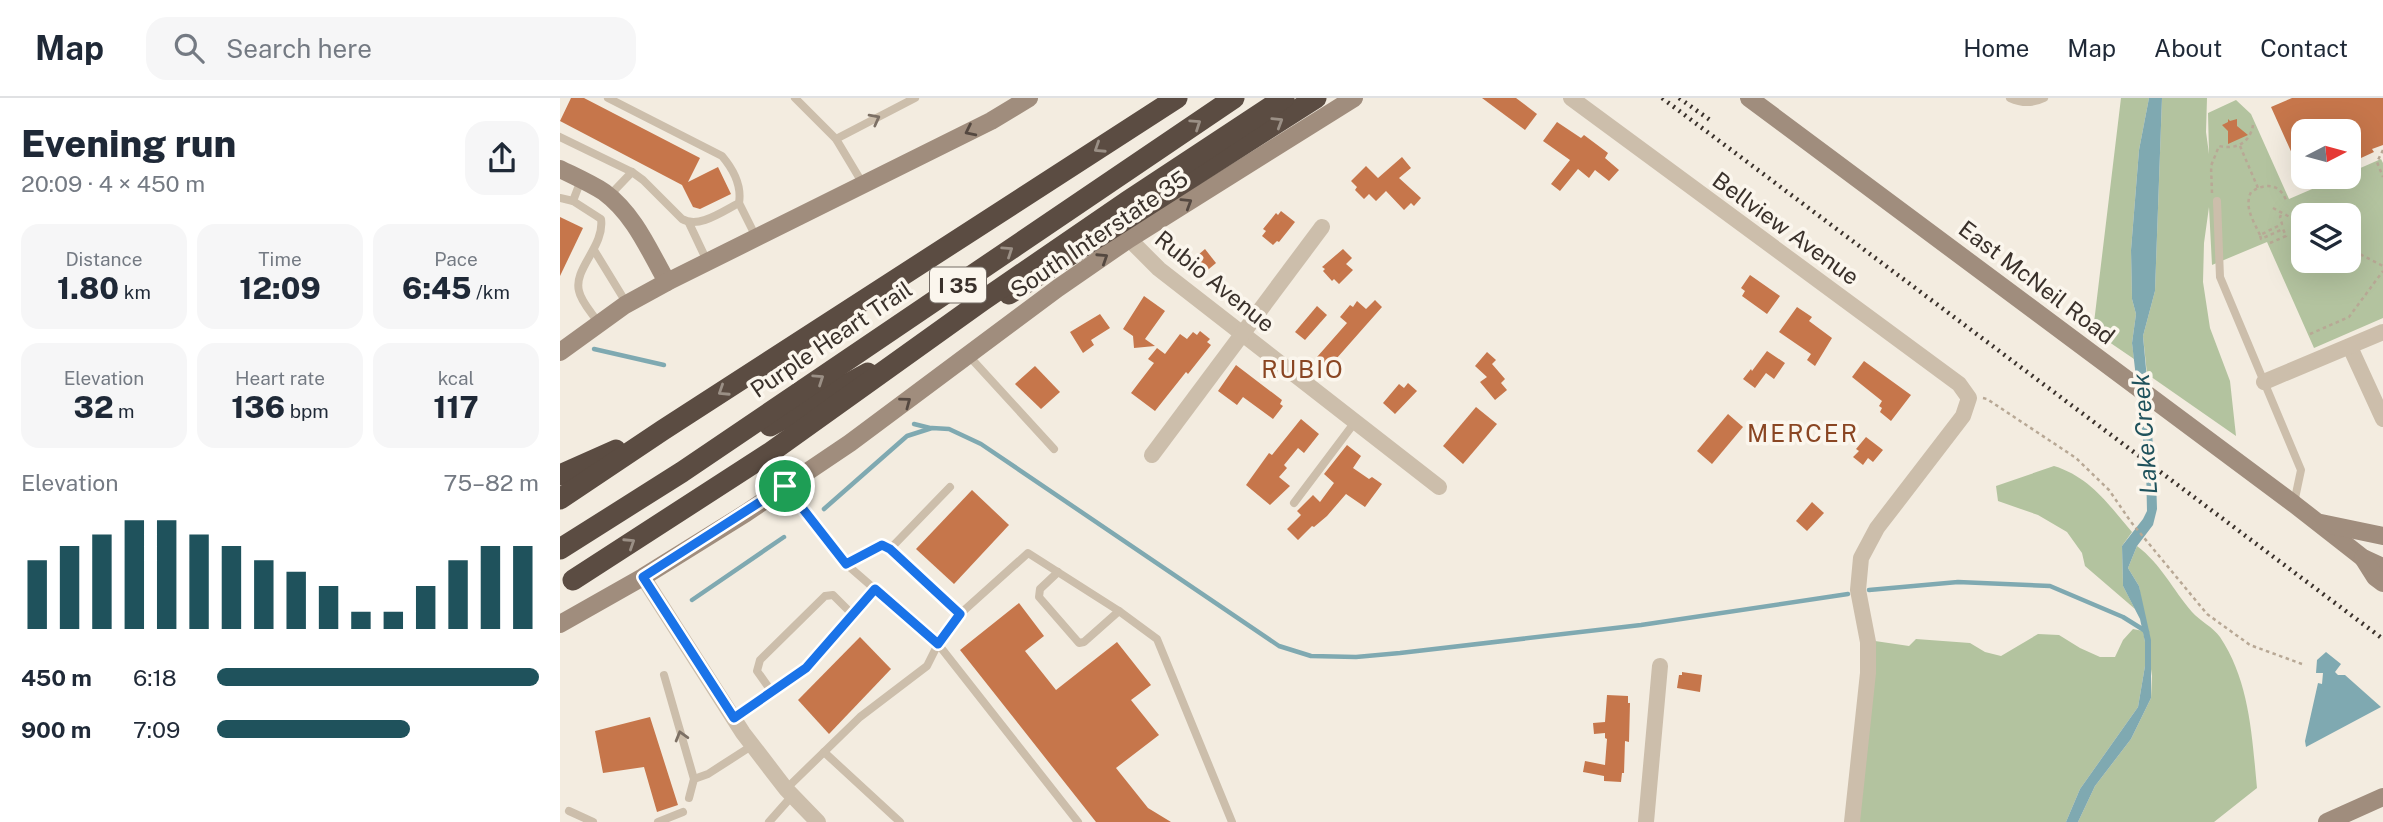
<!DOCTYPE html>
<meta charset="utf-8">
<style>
body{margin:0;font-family:"Public Sans",sans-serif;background:#f6f6f7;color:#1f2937;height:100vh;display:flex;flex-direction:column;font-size:26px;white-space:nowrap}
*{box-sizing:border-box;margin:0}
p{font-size:23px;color:#747a83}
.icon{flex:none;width:38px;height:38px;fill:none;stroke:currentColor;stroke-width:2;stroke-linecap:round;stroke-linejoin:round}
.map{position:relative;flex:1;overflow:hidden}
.panel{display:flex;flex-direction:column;background:#fff;width:560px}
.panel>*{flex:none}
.needle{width:46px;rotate:84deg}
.buttons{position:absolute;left:1731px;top:21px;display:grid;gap:14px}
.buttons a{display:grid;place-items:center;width:70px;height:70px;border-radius:14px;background:#fff;box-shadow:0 7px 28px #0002;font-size:35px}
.pin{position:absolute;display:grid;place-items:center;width:60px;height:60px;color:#fff;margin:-30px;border:4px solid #fff;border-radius:50%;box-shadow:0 2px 7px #0007}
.round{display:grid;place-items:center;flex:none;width:74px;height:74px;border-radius:21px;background:#f6f6f7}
.overview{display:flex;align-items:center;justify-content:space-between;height:119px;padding:0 21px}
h1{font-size:38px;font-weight:800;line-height:52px}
.figures{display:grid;grid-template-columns:repeat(3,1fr);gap:10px;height:119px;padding:7px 21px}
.figures div{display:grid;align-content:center;border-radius:18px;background:#f6f6f7;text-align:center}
.figures b{font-size:30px;font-weight:800}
.figures small{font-size:19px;font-weight:400}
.figures p{font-size:19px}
.chart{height:196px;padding:14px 21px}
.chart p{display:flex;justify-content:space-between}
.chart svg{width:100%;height:126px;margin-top:7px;stroke:#1f525c;stroke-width:6}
ul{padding:0 21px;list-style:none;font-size:23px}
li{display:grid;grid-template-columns:112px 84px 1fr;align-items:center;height:52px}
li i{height:18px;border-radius:9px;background:#1f525c}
header{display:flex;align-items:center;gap:42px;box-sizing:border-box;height:98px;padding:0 35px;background:#fff;border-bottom:2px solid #e0e1e3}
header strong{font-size:33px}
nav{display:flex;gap:38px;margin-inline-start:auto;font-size:24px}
.search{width:490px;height:63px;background:#f6f6f7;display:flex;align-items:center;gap:18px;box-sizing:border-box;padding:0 24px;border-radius:21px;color:#747a83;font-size:26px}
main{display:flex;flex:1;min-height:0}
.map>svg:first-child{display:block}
.green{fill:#b3c39f;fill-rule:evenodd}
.water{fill:#7fa9b1}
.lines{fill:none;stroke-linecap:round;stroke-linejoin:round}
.stream{stroke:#7fa9b1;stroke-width:4.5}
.building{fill:#c6764b}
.path{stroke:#b8a895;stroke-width:2.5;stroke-dasharray:3.5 3.5;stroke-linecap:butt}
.lane{stroke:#ccbeab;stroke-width:8}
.street{stroke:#ccbeab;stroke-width:16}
.secondary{stroke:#a08d7d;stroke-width:18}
.highway{stroke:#5b4c42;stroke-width:21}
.rail{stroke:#3a312b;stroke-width:4.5;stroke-dasharray:2 5;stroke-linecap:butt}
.highway-bridge{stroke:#5b4c42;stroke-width:21}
.oneway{stroke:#7c7065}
.oneway2{stroke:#9b9086}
.oneway3{stroke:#544840}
.route-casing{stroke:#fff;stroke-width:14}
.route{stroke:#1a73e8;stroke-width:9}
.labels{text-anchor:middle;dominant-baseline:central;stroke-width:7;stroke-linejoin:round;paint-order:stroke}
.shield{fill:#fbf6ed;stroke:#746c65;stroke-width:2}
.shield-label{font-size:21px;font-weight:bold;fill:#3a312b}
.street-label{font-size:23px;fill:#3a312b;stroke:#fbf6ed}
.neighbourhood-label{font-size:24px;letter-spacing:2px;fill:#8a4623;stroke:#fbf6ed}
.water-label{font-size:24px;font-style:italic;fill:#1f525c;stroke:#fbf6ed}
</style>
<header>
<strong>Map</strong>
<div class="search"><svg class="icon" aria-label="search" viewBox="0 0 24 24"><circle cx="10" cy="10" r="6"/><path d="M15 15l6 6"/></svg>Search here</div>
<nav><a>Home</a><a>Map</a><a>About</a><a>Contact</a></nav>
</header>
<main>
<section class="panel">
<div class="overview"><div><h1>Evening run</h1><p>20:09 · 4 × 450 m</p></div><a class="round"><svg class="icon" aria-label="share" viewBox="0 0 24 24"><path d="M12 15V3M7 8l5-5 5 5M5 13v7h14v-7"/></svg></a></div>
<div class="figures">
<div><p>Distance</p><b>1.80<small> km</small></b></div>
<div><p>Time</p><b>12:09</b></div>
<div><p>Pace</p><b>6:45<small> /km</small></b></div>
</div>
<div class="figures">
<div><p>Elevation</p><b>32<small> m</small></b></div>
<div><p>Heart rate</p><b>136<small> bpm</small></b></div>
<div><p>kcal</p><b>117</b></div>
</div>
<div class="chart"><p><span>Elevation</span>75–82 m</p>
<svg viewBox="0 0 160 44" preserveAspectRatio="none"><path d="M5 44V20M15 44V15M25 44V11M35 44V6M45 44V6M55 44V11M65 44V15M75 44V20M85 44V24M95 44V29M105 44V38M115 44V38M125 44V29M135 44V20M145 44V15M155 44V15"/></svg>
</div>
<ul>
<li><b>450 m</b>6:18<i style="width:100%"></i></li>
<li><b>900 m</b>7:09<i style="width:60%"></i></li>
</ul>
</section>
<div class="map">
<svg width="1823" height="724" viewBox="0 0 1823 724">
<rect width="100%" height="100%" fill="#f3ece0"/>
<!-- green -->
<g class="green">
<polygon points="1561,0 1589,0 1579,52 1571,152 1572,201 1576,216 1572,245 1574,261 1533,233"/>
<path d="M 1602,0 L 1647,0 L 1646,34 L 1649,56 L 1648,15 L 1676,2 L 1691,16 L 1729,101 L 1780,79 L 1788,79 L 1789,75 L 1821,61 L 1823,65 L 1823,220 L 1754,250 L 1707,144 L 1652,167 L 1649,109 L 1644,145 L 1643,184 L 1650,230 L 1670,283 L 1676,338 L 1587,276 L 1583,238 L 1595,193 ZM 1743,117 L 1788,117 L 1788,163 L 1743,163 Z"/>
<path d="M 1494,368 C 1530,379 1549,407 1572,434 L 1562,448 L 1563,488 L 1575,511 L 1525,468 L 1522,455 L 1507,434 L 1478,417 L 1438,403 L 1436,388 Z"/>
<path d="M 1577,448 C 1601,466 1613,492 1632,514 C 1640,523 1653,529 1660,539 C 1690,584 1692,639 1697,690 L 1654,724 L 1518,724 L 1535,688 L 1571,641 L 1591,600 L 1592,578 L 1579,488 L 1568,470 Z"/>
<polygon points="1573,531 1583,533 1585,544 1585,568 1578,609 1520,691 1506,724 1296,724 1315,543 1349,548 1356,541 1410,545 1425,554 1441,558 1478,536 1499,537 1520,550 1540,559 1555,559 1563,542"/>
</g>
<!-- water -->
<g class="water">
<polygon points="1589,0 1602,0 1595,193 1583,238 1596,379 1597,411 1593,427 1577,448 1568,470 1579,488 1591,542 1591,600 1571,641 1535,688 1518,724 1506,724 1520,691 1578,609 1585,568 1585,544 1580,521 1563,488 1562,448 1583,421 1587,413 1586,366 1572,245 1576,216 1572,201 1571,152 1579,52"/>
<polygon points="1766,554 1781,566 1775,574 1778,577 1785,577 1821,609 1746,649 1745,643 1758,585 1762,586 1763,575 1756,575 1757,562"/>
</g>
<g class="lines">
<!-- stream -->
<g class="stream">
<polyline points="34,251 104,267"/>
<polyline points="354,326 370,330"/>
<polyline points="264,411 347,338 372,330 389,331 421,346 719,548 751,558 796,559 840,555 1081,527 1288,496"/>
<polyline points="1309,492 1398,484 1490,488 1563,519 1587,534"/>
<polyline points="132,502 224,439"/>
</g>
</g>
<!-- building -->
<g class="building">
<polygon points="11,0 24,0 140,60 128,84 158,69 171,96 140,111 133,109 122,87 0,23"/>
<polygon points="922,0 956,0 977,16 965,32"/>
<polygon points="1732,0 1823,0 1823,47 1812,51 1814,54 1788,66 1788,33 1743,33 1743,80 1711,9"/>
<polygon points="1668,21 1670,23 1677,21 1677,28 1688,37 1668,46 1668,33 1662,27 1668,24"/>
<polygon points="997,24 1021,40 1024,37 1048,55 1045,60 1059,72 1049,83 1035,72 1029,80 1018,71 1000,93 991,86 1010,62 983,43"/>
<polygon points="842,59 851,70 839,80 861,100 854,108 851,105 844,112 826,93 816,103 809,96 804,101 795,92 797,89 791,83 806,68 818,80"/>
<polygon points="721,113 735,124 719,144 717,143 713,147 702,138 706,133 703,131 716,115 718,117"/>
<polygon points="0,119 23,130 0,178"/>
<polygon points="645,151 656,165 643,176 631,163"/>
<polygon points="783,151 792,160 786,166 793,172 779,186 774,181 772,183 763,173 765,171 762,169"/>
<polygon points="1190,177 1220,198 1207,216 1182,198 1185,193 1181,190"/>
<polygon points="584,198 605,213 585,241 595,248 574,250 573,238 563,231"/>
<polygon points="815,202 822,209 769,269 757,259 787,225 780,219 790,207 793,209 797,203 806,211"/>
<polygon points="757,208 767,217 745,242 735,234"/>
<polygon points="1237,209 1252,219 1249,223 1272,240 1255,268 1247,262 1251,256 1219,234"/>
<polygon points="540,216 550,230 531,242 534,247 523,255 510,234"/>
<polygon points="640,233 650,241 647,244 651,247 628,276 626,274 595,313 571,295 594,265 588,261 597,250 605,256 620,236 627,241 633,234 637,237"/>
<polygon points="1207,253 1225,265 1214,281 1206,275 1195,290 1183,281 1191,271 1192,273"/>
<polygon points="927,254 936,262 932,266 945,281 941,285 947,292 935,302 920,284 927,279 915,268"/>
<polygon points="1304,263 1351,297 1331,323 1320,314 1322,310 1319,308 1322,303 1292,279"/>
<polygon points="676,267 722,302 720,306 723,308 713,321 683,299 677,307 658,293"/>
<polygon points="475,268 500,294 481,311 455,286"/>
<polygon points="848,285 857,293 835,316 823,305 839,286 844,290"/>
<polygon points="916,309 937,326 903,366 883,348"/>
<polygon points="1168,316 1183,329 1152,366 1137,353"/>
<polygon points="741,321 759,336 744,355 738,350 724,367 727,370 719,379 730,388 710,407 686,387 709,355 712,357"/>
<polygon points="1306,339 1323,352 1313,364 1308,360 1303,367 1293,359 1299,353 1296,351"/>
<polygon points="787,347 801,358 793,370 809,381 812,379 822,386 805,409 786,396 767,418 754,429 752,428 738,442 727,431 741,417 737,413 753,397 760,404 774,385 764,376"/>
<polygon points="412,392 449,427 394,486 356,451"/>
<polygon points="1252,404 1264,415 1247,433 1236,423"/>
<polygon points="459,505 484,538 465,553 496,592 557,544 591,587 571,602 599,637 556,670 588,710 611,724 536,724 400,552"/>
<polygon points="300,539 331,571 269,636 238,602"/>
<polygon points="1122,574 1142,577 1140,594 1117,590 1119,577 1122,577"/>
<polygon points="1047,597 1068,598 1068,605 1070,605 1069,644 1065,643 1064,675 1062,675 1061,684 1044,683 1044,678 1023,674 1025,663 1045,667 1047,641 1045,640 1045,635 1034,636 1033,625 1045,624"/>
<polygon points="90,619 118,707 97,714 84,669 43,675 35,633"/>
</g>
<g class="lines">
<!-- path -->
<g class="path">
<polyline points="1680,48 1698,90"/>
<polyline points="1823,52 1817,64 1823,79"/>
<path d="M 1652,95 L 1651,68 L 1659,48 C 1676,52 1690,45 1693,27"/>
<polyline points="1713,110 1743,126"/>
<path d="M 1700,137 C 1693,122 1684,109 1691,94 C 1705,85 1719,85 1726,102"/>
<polyline points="1710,145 1726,138 1723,131 1701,141 1700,137 1722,126 1720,119 1722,115"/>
<polyline points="1788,150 1823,168"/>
<polyline points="1750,236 1789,219 1823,173"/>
<polyline points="1423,300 1427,301 1516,360 1549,392 1571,424 1647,516 1690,547 1742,566"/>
</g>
<!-- lane -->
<g class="lane">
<polyline points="235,0 276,41 303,86"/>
<path d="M 1450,0 C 1461,5 1472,6 1484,0"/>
<path d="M 0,39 L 72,74 L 83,82 L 122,121 C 139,131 163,113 179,105 C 182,87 173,71 162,58 L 48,0"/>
<polyline points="276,41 355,0"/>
<polyline points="49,98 72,74"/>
<polyline points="0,100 13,103 21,82"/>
<path d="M 13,103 L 41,121 C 45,148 13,171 19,193 C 21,204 33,216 39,226"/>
<polyline points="1657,103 1660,179 1741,372 1734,405"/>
<polyline points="179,105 196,139"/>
<polyline points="129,125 147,163"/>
<polyline points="34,152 67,206"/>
<polyline points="408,257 494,351"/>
<polyline points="225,389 286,466 378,546 518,724"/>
<polyline points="734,405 795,324"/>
<polyline points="330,451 390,389"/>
<polyline points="286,466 322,447 330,451 400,516"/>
<polyline points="498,474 480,491 479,499 519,545 524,544 559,513"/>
<polyline points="104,577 134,681 129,700"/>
<polyline points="212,594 197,573 200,562 265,498 273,497 294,518"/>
<polyline points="174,620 246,570 315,491"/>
<polyline points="264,654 340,724"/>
<polyline points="134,681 148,676 193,647"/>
<polyline points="226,691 300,619 367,568 378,546 400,516 468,455 559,513 597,541 672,724"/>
<polyline points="9,713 33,724"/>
<polyline points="98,724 123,714"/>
<polyline points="209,724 232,698"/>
</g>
<!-- street -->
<g class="street">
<polyline points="1011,0 1399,286 1409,300 1403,318 1317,430 1301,460 1298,492 1308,544 1308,575 1292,724"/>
<polyline points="569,141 599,171 879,389"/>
<polyline points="1790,249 1823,321"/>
<polyline points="1704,284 1823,234"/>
<polyline points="592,357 762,129"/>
<polyline points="83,479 183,635 226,691 258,724"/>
<polyline points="1086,724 1100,568"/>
</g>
<!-- secondary -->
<g class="secondary">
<polyline points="1189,0 1734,406 1803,460 1823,469"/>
<path d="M 0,71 C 14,78 30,85 44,94 C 74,116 89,152 107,184"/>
<polyline points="0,254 65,207 107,184 431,23 469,0"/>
<polyline points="1761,425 1823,438"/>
<polyline points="1803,460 1815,479 1823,485"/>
<polyline points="0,526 83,479 186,415 290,345 498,190 569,141 794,0"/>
<polyline points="1767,724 1823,699"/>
</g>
<!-- highway -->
<g class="highway">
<polyline points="449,196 756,0"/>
<polyline points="210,328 308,275"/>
<polyline points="0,377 56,352"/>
<polyline points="0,401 103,332 617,0"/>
<polyline points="0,451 122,374 674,0"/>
</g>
<!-- rail -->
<g class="rail">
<polyline points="1102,0 1823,541"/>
<polyline points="1119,0 1150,22"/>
</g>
<!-- highway-bridge -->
<polyline class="highway-bridge" points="13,482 211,354 422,203 568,103 724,0"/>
</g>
<!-- one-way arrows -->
<defs><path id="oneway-chevron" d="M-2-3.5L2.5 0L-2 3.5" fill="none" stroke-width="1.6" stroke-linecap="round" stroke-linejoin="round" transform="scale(1.75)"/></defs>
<g class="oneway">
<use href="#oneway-chevron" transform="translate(315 21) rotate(-28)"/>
<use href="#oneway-chevron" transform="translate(121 638) rotate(-106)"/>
</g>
<g class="oneway2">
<use href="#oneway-chevron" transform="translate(718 24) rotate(-32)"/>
<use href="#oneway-chevron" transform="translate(636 26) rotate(-34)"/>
<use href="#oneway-chevron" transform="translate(539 50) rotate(147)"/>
<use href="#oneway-chevron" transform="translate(448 153) rotate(-34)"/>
<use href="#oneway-chevron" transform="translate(259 281) rotate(-34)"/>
<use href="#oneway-chevron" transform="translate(163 293) rotate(147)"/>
<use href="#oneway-chevron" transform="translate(70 445) rotate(-33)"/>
</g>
<g class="oneway3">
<use href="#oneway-chevron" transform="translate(410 33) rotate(154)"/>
<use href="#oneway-chevron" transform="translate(627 105) rotate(-32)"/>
<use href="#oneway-chevron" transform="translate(543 160) rotate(-33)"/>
<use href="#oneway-chevron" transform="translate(346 304) rotate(-37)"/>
</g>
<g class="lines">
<!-- route casing -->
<g class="route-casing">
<polygon id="route" points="225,388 286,466 322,447 330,451 400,516 378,546 315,491 246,570 174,620 83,479"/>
</g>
<!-- route -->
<use href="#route" class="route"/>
</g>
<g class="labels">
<!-- shield labels -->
<rect class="shield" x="370" y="169.5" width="56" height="35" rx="5"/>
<g class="shield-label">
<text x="398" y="187">I 35</text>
</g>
<!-- street labels -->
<g class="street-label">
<text transform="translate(1226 130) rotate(36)">Bellview Avenue</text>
<text transform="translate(539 136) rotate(-34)">South Interstate 35</text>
<text transform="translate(655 183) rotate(39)">Rubio Avenue</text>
<text transform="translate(1477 184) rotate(37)">East McNeil Road</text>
<text transform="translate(271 241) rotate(-34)">Purple Heart Trail</text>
</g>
<!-- neighbourhood labels -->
<g class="neighbourhood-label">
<text x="743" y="271">RUBIO</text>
<text x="1243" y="335">MERCER</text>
</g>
<!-- water labels -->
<g class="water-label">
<text transform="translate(1584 336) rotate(-94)">Lake Creek</text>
</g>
</g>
</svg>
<div class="buttons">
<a><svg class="needle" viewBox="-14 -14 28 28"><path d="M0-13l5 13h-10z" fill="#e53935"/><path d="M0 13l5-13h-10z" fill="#747a83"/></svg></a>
<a><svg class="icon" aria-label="layers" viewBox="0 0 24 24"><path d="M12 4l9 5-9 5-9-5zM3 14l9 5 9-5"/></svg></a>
</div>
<div class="pin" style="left:225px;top:388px;background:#1e9e55"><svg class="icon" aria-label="arrive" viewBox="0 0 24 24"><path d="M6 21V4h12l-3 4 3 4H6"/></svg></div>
</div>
</main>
